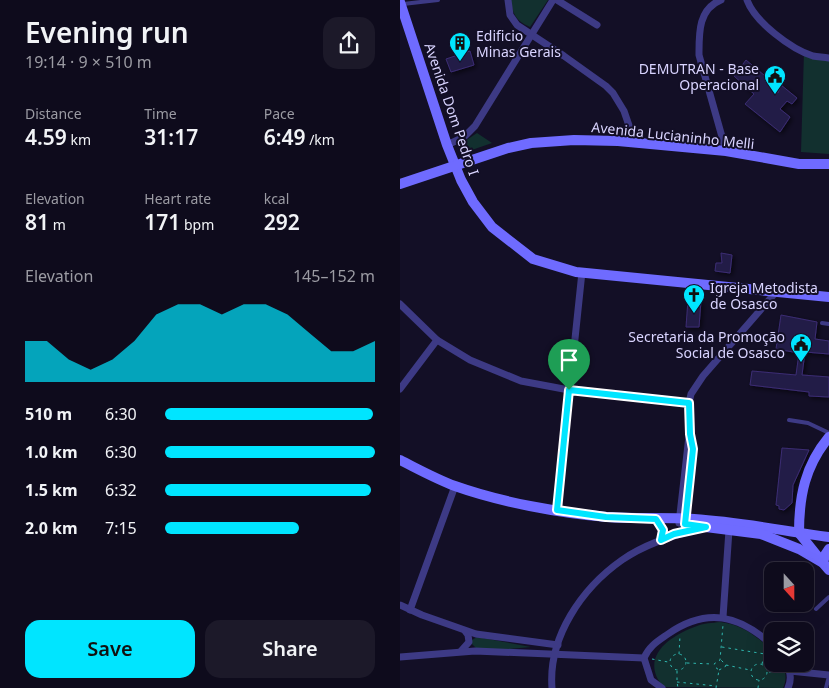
<!DOCTYPE html>
<meta charset="utf-8">
<style>
body{margin:0;font-family:"Noto Sans",sans-serif;background:#1c1929;color:#f1f3f6;height:100vh;display:flex;flex-direction:column;font-size:19px;white-space:nowrap}
*{box-sizing:border-box;margin:0}
p{font-size:16px;color:#9b9ba3}
.icon{flex:none;width:28px;height:28px;fill:none;stroke:currentColor;stroke-width:2;stroke-linecap:round;stroke-linejoin:round}
.map{position:relative;flex:1;overflow:hidden}
.sheet{display:flex;flex-direction:column;background:#0e0b1c;width:400px}
.sheet>*{flex:none}
.needle{width:32px;rotate:159deg}
.buttons{position:absolute;left:364px;top:562px;display:grid;gap:10px}
.buttons a{display:grid;place-items:center;width:50px;height:50px;border-radius:10px;background:#0e0b1c;box-shadow:0 5px 20px #0002,0 0 0 1px #2e2b3b;font-size:25px}
.pin{position:absolute;display:grid;place-items:center;width:42px;height:42px;color:#fff;margin:-51px -21px;border-radius:50% 50% 50% 0;rotate:-45deg;box-shadow:0 0 5px #0007}
.pin .icon{rotate:45deg}
.round{display:grid;place-items:center;flex:none;width:52px;height:52px;border-radius:15px;background:#1c1929}
.summary{display:flex;align-items:center;justify-content:space-between;height:85px;padding:0 25px}
h1{font-size:28px;font-weight:600;line-height:38px}
.stats{display:grid;grid-template-columns:repeat(3,1fr);gap:8px;height:85px;padding:5px 25px}
.stats div{display:grid;align-content:center}
.stats b{font-size:21px;font-weight:600}
.stats small{font-size:14px;font-weight:400}
.stats p{font-size:14px}
.chart{height:140px;padding:10px 25px}
.chart p{display:flex;justify-content:space-between}
.chart svg{width:100%;height:90px;margin-top:5px;fill:#00e5ff;opacity:.7}
.primary-button{display:flex;gap:10px;margin-top:auto;padding:10px 25px}
.primary-button a{flex:1;height:58px;border-radius:15px;background:#00e5ff;color:#111;font-size:20px;font-weight:600;line-height:58px;text-align:center}
.primary-button a+a{background:#1c1929;color:#f1f3f6}
ul{padding:0 25px;list-style:none;font-size:16px}
li{display:grid;grid-template-columns:80px 60px 1fr;align-items:center;height:38px}
li i{height:12px;border-radius:6px;background:#00e5ff}
main{display:flex;flex:1;min-height:0}
.map>svg:first-child{display:block}
.green{fill:#12302f}
.building{fill:#241b47;stroke:#3b2d73;filter:url(#shadow)}
.lines{fill:none;stroke-linecap:round;stroke-linejoin:round}
.path{stroke:#2fb8b0;stroke-width:1;stroke-dasharray:2.5 4;stroke-linecap:butt}
.lane{stroke:#3d3a85;stroke-width:4}
.street{stroke:#3d3a85;stroke-width:7}
.secondary{stroke:#6f6bff;stroke-width:10}
.route-casing{stroke:#fff;stroke-width:10}
.route{stroke:#00e5ff;stroke-width:6}
.labels{text-anchor:middle;dominant-baseline:central;stroke-width:4;stroke-linejoin:round;paint-order:stroke}
.poi-label{font-size:14px;fill:#d9d4ff;stroke:#130f26;text-anchor:start}
.street-label{font-size:14px;fill:#d9d4ff;stroke:#130f26}
</style>
<main>
<section class="sheet">
<div class="summary"><div><h1>Evening run</h1><p>19:14 · 9 × 510 m</p></div><a class="round"><svg class="icon" aria-label="share" viewBox="0 0 24 24"><path d="M12 15V3M7 8l5-5 5 5M5 13v7h14v-7"/></svg></a></div>
<div class="stats">
<div><p>Distance</p><b>4.59<small> km</small></b></div>
<div><p>Time</p><b>31:17</b></div>
<div><p>Pace</p><b>6:49<small> /km</small></b></div>
</div>
<div class="stats">
<div><p>Elevation</p><b>81<small> m</small></b></div>
<div><p>Heart rate</p><b>171<small> bpm</small></b></div>
<div><p>kcal</p><b>292</b></div>
</div>
<div class="chart"><p><span>Elevation</span>145–152 m</p>
<svg viewBox="0 0 160 44" preserveAspectRatio="none"><path d="M0 44V24L10 24L20 33L30 38L40 33L50 24L60 11L70 6L80 6L90 11L100 6L110 6L120 11L130 20L140 29L150 29L160 24V44z"/></svg>
</div>
<ul>
<li><b>510 m</b>6:30<i style="width:99%"></i></li>
<li><b>1.0 km</b>6:30<i style="width:100%"></i></li>
<li><b>1.5 km</b>6:32<i style="width:98%"></i></li>
<li><b>2.0 km</b>7:15<i style="width:64%"></i></li>
</ul>
<div class="primary-button"><a>Save</a><a>Share</a></div>
</section>
<div class="map">
<svg width="429" height="688" viewBox="0 0 429 688">
<defs>
<filter id="shadow"><feDropShadow dx="2" dy="2" stdDeviation="2.5" flood-color="#0009"/></filter>
</defs>
<rect width="100%" height="100%" fill="#130f26"/>
<!-- green -->
<g class="green">
<path d="M 110,0 L 148,0 L 130,27 C 116,21 113,14 110,0 Z"/>
<polygon points="404,52 429,59 429,154 401,152"/>
<polygon points="77,133 92,143 66,152 63,145 65,141"/>
<path d="M 320,622 C 343,625 354,635 371,649 L 372,664 L 382,664 C 386,673 387,679 383,688 L 263,687 C 239,657 269,636 297,626 C 304,623 312,623 320,622 Z"/>
<polygon points="77,637 131,647 109,649 77,649 72,644 72,640"/>
</g>
<!-- building -->
<g class="building">
<polygon points="70,51 74,65 51,72 46,59"/>
<polygon points="346,60 371,81 368,85 378,93 381,85 397,98 392,104 387,101 380,109 390,117 380,132 345,104 354,94 334,76"/>
<polygon points="321,253 332,255 330,273 315,271 316,263 322,263"/>
<polygon points="288,300 301,301 299,327 286,327"/>
<polygon points="381,315 417,322 415,339 429,341 429,354 405,352 402,375 429,377 429,397 409,396 409,392 350,385 352,371 396,375 399,353 376,349"/>
<polygon points="382,448 409,450 393,485 392,503 384,510 379,509 379,506 376,505"/>
</g>
<g class="lines">
<!-- path -->
<g class="path">
<polyline points="322,647 365,654"/>
<circle cx="278" cy="662" r="8"/>
<polyline points="279,654 280,636"/>
<polyline points="252,659 268,662"/>
<polyline points="287,663 313,664"/>
<circle cx="359" cy="672" r="8"/>
<polyline points="362,664 366,648"/>
<polyline points="326,665 350,670"/>
<polyline points="319,670 325,667 326,665 321,660"/>
<polyline points="277,671 277,682 278,688"/>
<polyline points="369,672 382,671"/>
<polyline points="277,682 316,686"/>
<polyline points="316,688 319,670 315,667 314,664 320,660 323,625"/>
<polyline points="358,688 359,680"/>
</g>
<!-- lane -->
<g class="lane">
<polyline points="3,4 38,0"/>
<polyline points="422,323 429,324"/>
<polyline points="389,420 408,423 429,433"/>
<polyline points="416,609 429,597"/>
<polyline points="426,688 429,676"/>
</g>
<!-- street -->
<g class="street">
<polyline points="108,0 110,15 117,25 164,56 206,86 213,93 224,111 235,143"/>
<polyline points="157,0 197,25"/>
<path d="M 321,0 C 298,9 299,34 299,55 L 326,151"/>
<path d="M 347,0 C 355,22 391,49 413,56 C 418,57 424,57 429,58"/>
<polyline points="47,145 64,137 75,126 153,0"/>
<polyline points="0,304 37,340 70,360 121,381 169,390 289,403"/>
<polyline points="0,389 37,340"/>
<polyline points="157,510 182,272"/>
<polyline points="256,519 263,530 261,540"/>
<polyline points="279,523 289,436"/>
<polyline points="285,524 293,449 290,433 289,403 291,394 303,376 376,292"/>
<polyline points="0,605 22,615 76,634 158,645"/>
<polyline points="10,610 55,486"/>
<polyline points="323,617 329,530"/>
<polyline points="61,651 69,642 68,635 65,631"/>
<polyline points="0,657 75,651 244,658"/>
<path d="M 386,664 C 391,672 392,679 388,688"/>
<polyline points="390,671 429,675"/>
<path d="M 152,688 C 148,637 182,588 222,560 C 245,544 273,535 300,529"/>
<path d="M 262,688 L 251,680 L 244,658 C 249,646 258,641 268,634 C 307,607 339,615 372,645"/>
</g>
<!-- secondary -->
<g class="secondary">
<polyline points="0,2 47,145 61,180 73,202 92,227 133,259 176,272 429,297"/>
<polyline points="0,184 108,148 131,143 174,140 218,141 326,151 399,164 429,164"/>
<path d="M 0,460 C 18,469 36,479 55,486 C 100,502 159,513 207,517 C 236,519 265,517 294,519 C 340,522 384,531 429,537"/>
<polyline points="290,525 361,534 399,549 423,563 429,570"/>
<path d="M 399,533 C 399,496 405,466 429,437"/>
<polyline points="399,533 419,558"/>
<polyline points="423,563 425,555 429,549"/>
</g>
</g>
<g class="lines">
<!-- route casing -->
<g class="route-casing">
<polygon id="route" points="169,390 289,403 290,434 293,449 285,524 306,527 274,534 261,540 263,530 256,519 206,517 157,510"/>
</g>
<!-- route -->
<use href="#route" class="route"/>
</g>
<!-- icons -->
<defs>
<g id="building-pin" transform="scale(1.125)"><path d="M0 17L-7.5 6A9.5 9.5 0 1 1 7.5 6Z" fill="#00e5ff" stroke="#130f26"/><path d="M-4-6H4V6H1V3H-1V6H-4ZM-2.5-4.3h1.7v1.8h-1.7ZM.8-4.3h1.7v1.8H.8ZM-2.5-1h1.7V.8h-1.7ZM.8-1h1.7V.8H.8Z" fill="#111"/></g>
<g id="civic-pin" transform="scale(1.125)"><path d="M0 17L-7.5 6A9.5 9.5 0 1 1 7.5 6Z" fill="#00e5ff" stroke="#130f26"/><path d="M-.6-6.5H3V-4.5H.6V-3L4-1V1h2V6H-6V1h2V-1L-.6-3ZM-1.2 2.5V6h2.4V2.5Z" fill="#111"/></g>
<g id="church-pin" transform="scale(1.125)"><path d="M0 17L-7.5 6A9.5 9.5 0 1 1 7.5 6Z" fill="#00e5ff" stroke="#130f26"/><path d="M-1.2-6h2.4v3.5h3.3v2.4h-3.3V6h-2.4V-.1h-3.3v-2.4h3.3Z" fill="#111"/></g>
</defs>
<g fill-rule="evenodd">
<use href="#building-pin" x="60" y="43"/>
<use href="#civic-pin" x="375" y="76"/>
<use href="#church-pin" x="294" y="295"/>
<use href="#civic-pin" x="401" y="344"/>
</g>
<g class="labels">
<!-- poi labels -->
<g class="poi-label">
<text x="76" y="35">Edificio<tspan x="76" dy="16">Minas Gerais</tspan></text>
<text x="359" y="68" text-anchor="end">DEMUTRAN - Base<tspan x="359" dy="16">Operacional</tspan></text>
<text x="310" y="287">Igreja Metodista<tspan x="310" dy="16">de Osasco</tspan></text>
<text x="385" y="336" text-anchor="end">Secretaria da Promoção<tspan x="385" dy="16">Social de Osasco</tspan></text>
</g>
<!-- street labels -->
<g class="street-label">
<text transform="translate(52 109) rotate(71)">Avenida Dom Pedro I</text>
<text transform="translate(273 135) rotate(6)">Avenida Lucianinho Melli</text>
</g>
</g>
</svg>
<div class="buttons">
<a><svg class="needle" viewBox="-14 -14 28 28"><path d="M0-13l5 13h-10z" fill="#e53935"/><path d="M0 13l5-13h-10z" fill="#9b9ba3"/></svg></a>
<a><svg class="icon" aria-label="layers" viewBox="0 0 24 24"><path d="M12 4l9 5-9 5-9-5zM3 14l9 5 9-5"/></svg></a>
</div>
<div class="pin" style="left:169px;top:390px;background:#1e9e55"><svg class="icon" aria-label="arrive" viewBox="0 0 24 24"><path d="M6 21V4h12l-3 4 3 4H6"/></svg></div>
</div>
</main>
